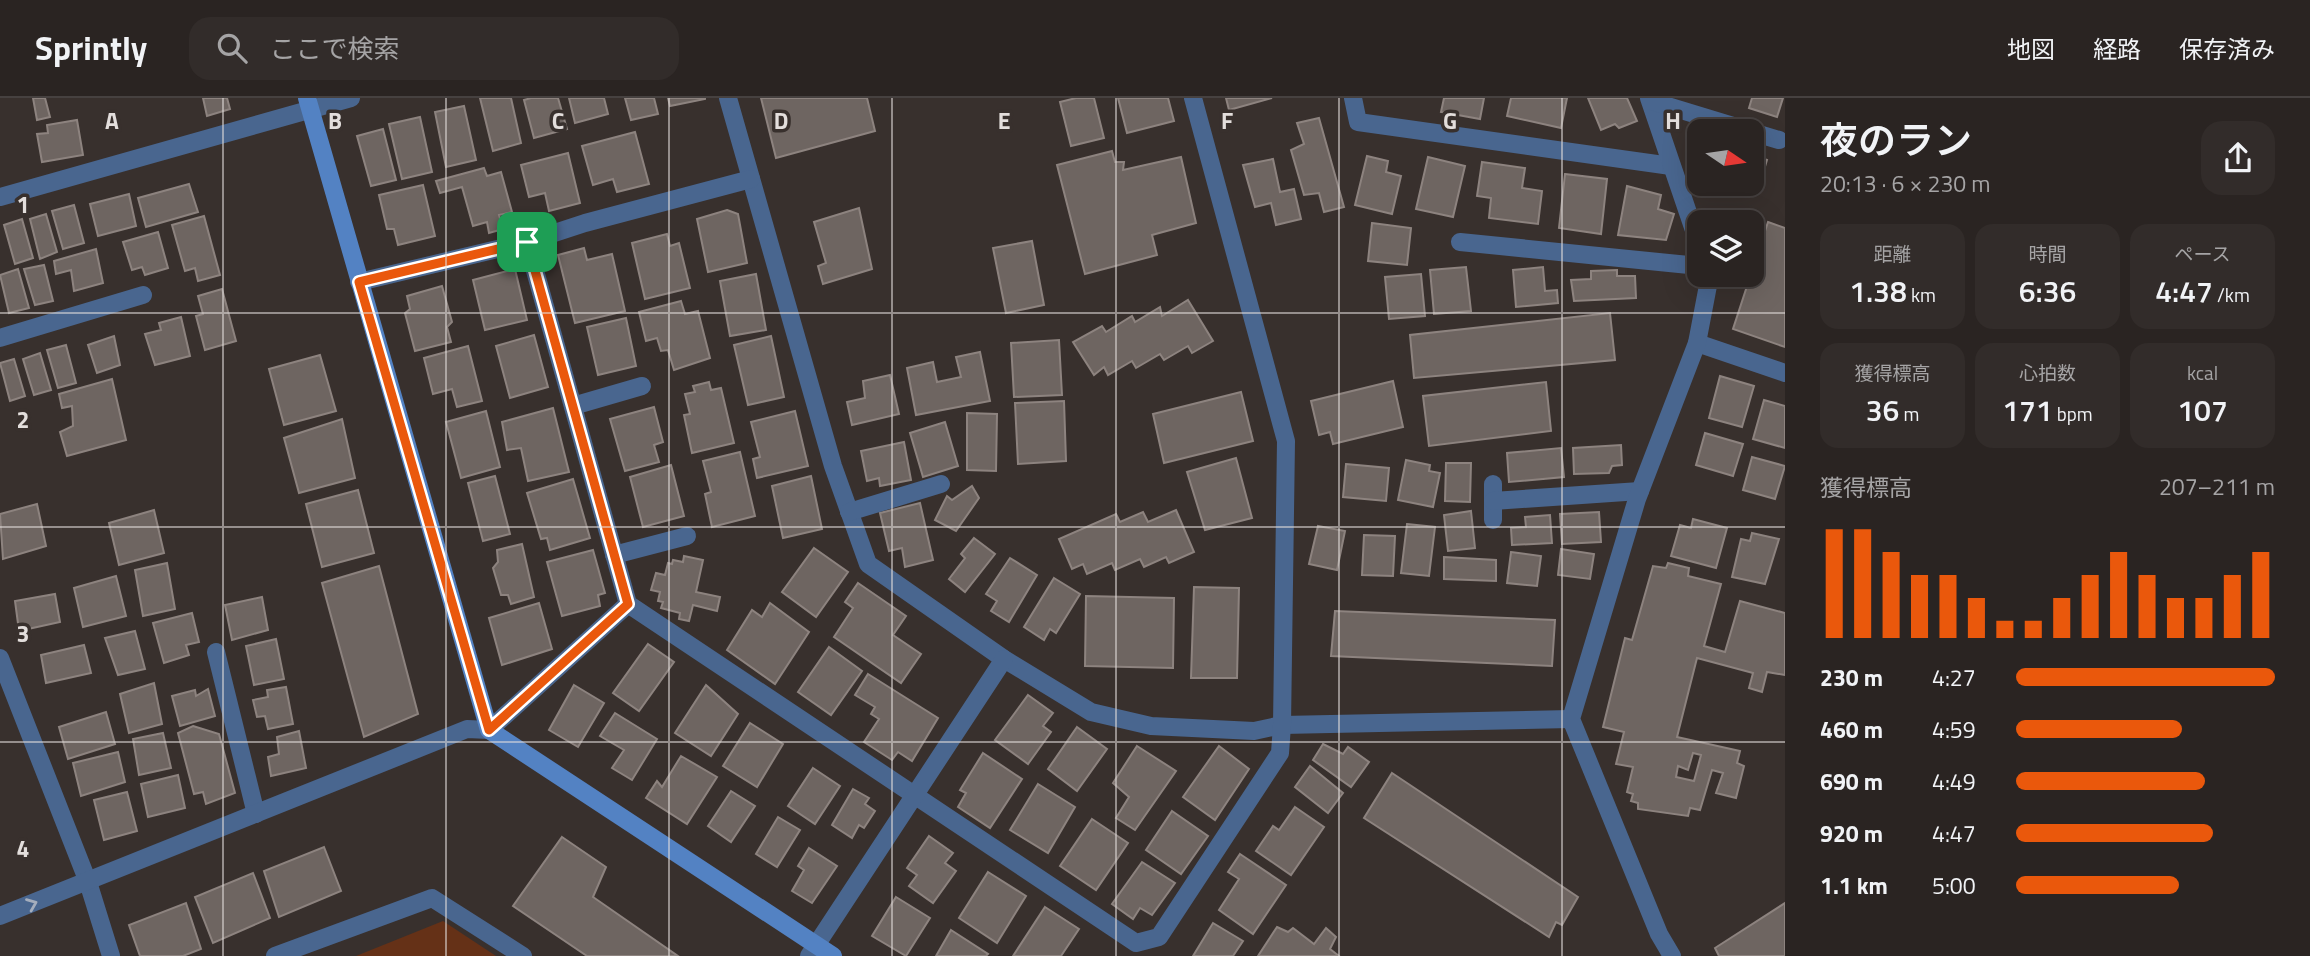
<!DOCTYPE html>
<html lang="ja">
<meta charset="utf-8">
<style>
body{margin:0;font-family:"Titillium Web","Noto Sans JP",sans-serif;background:#322c2a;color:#f1f3f6;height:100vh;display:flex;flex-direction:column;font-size:26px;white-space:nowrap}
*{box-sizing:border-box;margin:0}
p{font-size:23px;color:#a5a4a5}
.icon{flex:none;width:38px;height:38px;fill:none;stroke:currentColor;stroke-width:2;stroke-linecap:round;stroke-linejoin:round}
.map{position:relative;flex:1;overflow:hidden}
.sheet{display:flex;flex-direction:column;background:#2a2422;width:525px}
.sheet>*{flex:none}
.needle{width:46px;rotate:103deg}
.buttons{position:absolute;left:1687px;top:21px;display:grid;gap:14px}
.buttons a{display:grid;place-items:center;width:77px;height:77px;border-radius:14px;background:#2a2422;box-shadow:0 7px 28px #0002,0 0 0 2px #464140;font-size:35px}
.pin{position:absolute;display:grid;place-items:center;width:60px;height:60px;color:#fff;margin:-30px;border-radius:14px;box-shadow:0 4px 10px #0006}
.round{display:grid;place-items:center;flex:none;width:74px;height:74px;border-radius:21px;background:#322c2a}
.summary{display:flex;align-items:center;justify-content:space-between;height:119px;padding:0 35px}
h1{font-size:38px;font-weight:600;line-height:52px}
.metrics{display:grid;grid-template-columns:repeat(3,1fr);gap:10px;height:119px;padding:7px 35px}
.metrics div{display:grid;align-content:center;border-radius:18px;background:#322c2a;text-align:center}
.metrics b{font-size:30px;font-weight:600}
.metrics small{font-size:19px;font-weight:400}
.metrics p{font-size:19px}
.chart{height:196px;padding:14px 35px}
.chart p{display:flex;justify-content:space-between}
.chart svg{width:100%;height:126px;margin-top:7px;stroke:#ea580c;stroke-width:6}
ul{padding:0 35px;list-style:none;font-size:23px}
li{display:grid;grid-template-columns:112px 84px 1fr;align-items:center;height:52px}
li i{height:18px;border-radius:9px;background:#ea580c}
header{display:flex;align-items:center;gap:42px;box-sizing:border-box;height:98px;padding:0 35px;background:#2a2422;border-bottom:2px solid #464140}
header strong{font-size:33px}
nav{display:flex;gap:38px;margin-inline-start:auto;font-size:24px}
.search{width:490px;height:63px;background:#322c2a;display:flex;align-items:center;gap:18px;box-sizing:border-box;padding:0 24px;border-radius:21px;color:#a5a4a5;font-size:26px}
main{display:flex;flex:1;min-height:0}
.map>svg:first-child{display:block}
.green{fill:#653117}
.building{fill:#6e6561;stroke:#8d837f;stroke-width:2;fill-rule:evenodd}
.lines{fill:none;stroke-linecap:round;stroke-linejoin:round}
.street{stroke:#49668f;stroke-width:18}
.secondary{stroke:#5382c3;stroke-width:18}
.oneway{stroke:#a5aebd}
.route-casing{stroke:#fff;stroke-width:14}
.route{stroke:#ea580c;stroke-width:9}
.grid{fill:none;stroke:#e3dedc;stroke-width:2;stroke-opacity:0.55}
.grid-label{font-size:23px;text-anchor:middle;font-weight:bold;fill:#e3dedc;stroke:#38302d;stroke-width:7;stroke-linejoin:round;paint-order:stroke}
</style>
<header>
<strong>Sprintly</strong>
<div class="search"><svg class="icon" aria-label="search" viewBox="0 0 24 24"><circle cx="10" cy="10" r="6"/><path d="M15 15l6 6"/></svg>ここで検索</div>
<nav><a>地図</a><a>経路</a><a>保存済み</a></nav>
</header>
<main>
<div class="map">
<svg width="1785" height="858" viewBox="0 0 1785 858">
<rect width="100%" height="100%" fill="#38302d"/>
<!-- green -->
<polygon class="green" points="443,823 496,858 356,858"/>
<!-- building -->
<g class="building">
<polygon points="33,0 45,0 50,19 37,22"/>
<polygon points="203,0 227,0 230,11 207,18"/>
<polygon points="480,0 511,0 521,45 493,53"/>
<polygon points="531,0 558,0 567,31 534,40 524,2"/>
<polygon points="569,0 604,0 608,16 575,25"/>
<polygon points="625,0 654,0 658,16 631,22"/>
<polygon points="668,0 705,0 705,1 670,8"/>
<polygon points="761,0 867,0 875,33 776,60"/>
<polygon points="1076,0 1094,0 1104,40 1071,48 1060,4"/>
<polygon points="1118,0 1168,0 1174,23 1127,35"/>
<polygon points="1226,0 1272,0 1229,12"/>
<polygon points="1444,0 1484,0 1480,21 1441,14"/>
<polygon points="1511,0 1567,0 1561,30 1507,18"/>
<polygon points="1588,0 1627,0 1637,23 1619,30 1615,26 1601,32"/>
<polygon points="1752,0 1783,0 1777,19 1749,10"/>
<polygon points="464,8 476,62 446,69 435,14"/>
<polygon points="420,19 432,74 402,81 389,26"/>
<polygon points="1319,20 1344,109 1324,114 1319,95 1304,97 1291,52 1304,46 1297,25"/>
<polygon points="77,22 83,57 42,64 37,36 48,35 47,27"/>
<polygon points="383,31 396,82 371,88 357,38"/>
<polygon points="635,34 649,86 617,94 613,81 593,87 582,48"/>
<polygon points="1112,53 1115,64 1124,64 1123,72 1181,59 1196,125 1152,137 1157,157 1085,176 1057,67"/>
<polygon points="568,55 580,105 549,113 545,95 529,99 521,67"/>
<polygon points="1752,57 1767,62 1757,95 1726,86 1752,86"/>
<polygon points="1367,58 1388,63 1386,74 1401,78 1392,116 1355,107"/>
<polygon points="1428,59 1465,68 1453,119 1416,111"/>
<polygon points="1273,61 1280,94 1294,91 1301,121 1276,127 1271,105 1255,109 1243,67"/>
<polygon points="1482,64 1525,70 1522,90 1542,93 1538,126 1489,120 1491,100 1477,98"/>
<polygon points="484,70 487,78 501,74 512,114 499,117 503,131 489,135 487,124 473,128 462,89 440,95 436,83"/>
<polygon points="1565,76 1607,81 1601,136 1559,130"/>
<polygon points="189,86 198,114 146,129 138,100"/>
<polygon points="423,87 435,138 398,147 394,131 387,131 379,97"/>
<polygon points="1627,88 1661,97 1658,111 1674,116 1666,142 1618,137"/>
<polygon points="129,96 136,128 98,138 90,106"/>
<polygon points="74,107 84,145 63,151 52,113"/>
<polygon points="859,110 872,171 823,186 818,168 826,165 814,124"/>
<polygon points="727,112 738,116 747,165 708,174 697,121"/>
<polygon points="46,116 57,154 40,161 30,121"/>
<polygon points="204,118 220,177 198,183 195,170 185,173 172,127"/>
<polygon points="22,121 33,160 15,166 4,127"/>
<polygon points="1768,124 1785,130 1785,249 1733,231"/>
<polygon points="1372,125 1411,130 1407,167 1368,163"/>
<polygon points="158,134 168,170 145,177 142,169 132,172 123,144"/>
<polygon points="667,136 670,148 679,145 690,190 645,201 632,145"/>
<polygon points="1032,143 1044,207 1006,215 993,150"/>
<polygon points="584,150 587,162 612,156 625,213 575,225 558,157"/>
<polygon points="96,151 103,185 74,193 71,172 56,176 54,163"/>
<polygon points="44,167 53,203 35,207 24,171"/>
<polygon points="1466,169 1471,213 1434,216 1430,172"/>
<polygon points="1543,169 1545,193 1557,192 1558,205 1516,209 1513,172"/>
<polygon points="18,171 29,210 9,215 0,177"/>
<polygon points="515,171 527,222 485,232 473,182"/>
<polygon points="1617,172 1617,178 1635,178 1636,200 1574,203 1571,182 1591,181 1591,173"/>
<polygon points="756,176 766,232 730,238 720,183"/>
<polygon points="1421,176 1425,218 1389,221 1385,179"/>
<polygon points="442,188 452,224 447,229 451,244 415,253 405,215 410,211 407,198"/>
<polygon points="222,191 236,243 205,252 196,218 203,216 198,198"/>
<polygon points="1188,202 1213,243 1192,255 1188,248 1164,262 1160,256 1136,270 1132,263 1108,277 1104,269 1094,277 1073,244 1102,228 1106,234 1132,218 1135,224 1160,209 1162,218"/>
<polygon points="681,203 685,216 698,213 710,260 674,272 668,252 661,253 657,240 646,243 639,214"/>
<polygon points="1610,215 1615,262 1414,280 1410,237"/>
<polygon points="181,219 190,258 155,267 145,236 161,232 159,225"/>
<polygon points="626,220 636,268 598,277 587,229"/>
<polygon points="534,237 548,289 510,300 496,248"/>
<polygon points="114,238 120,267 97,275 88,247"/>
<polygon points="771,238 784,299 748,307 734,247"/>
<polygon points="1059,242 1062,297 1014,299 1011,245"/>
<polygon points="66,247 76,285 58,290 47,252"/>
<polygon points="468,248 482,303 457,309 452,291 433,296 424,260"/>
<polygon points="980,254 990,303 916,317 907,270 933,264 937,284 961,279 956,259"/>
<polygon points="40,255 51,292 34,297 23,261"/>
<polygon points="320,257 336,313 284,327 269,271"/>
<polygon points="14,261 25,298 10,303 0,265"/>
<polygon points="890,277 899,316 852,327 847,304 865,300 863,283"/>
<polygon points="1720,278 1754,288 1742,329 1709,320"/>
<polygon points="112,281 126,342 67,358 60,334 73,328 72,308 62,310 59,296"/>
<polygon points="1393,283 1403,329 1333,346 1330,334 1319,337 1311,303"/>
<polygon points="709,284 711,292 721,290 734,345 692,355 684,317 690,316 685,296 695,294 693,288"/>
<polygon points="1546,284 1551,333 1429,348 1423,298"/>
<polygon points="1241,294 1253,343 1164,365 1153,316"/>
<polygon points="1764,302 1785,308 1785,350 1753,341"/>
<polygon points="1064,303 1066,363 1018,366 1015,305"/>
<polygon points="654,309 663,344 654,347 659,364 625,373 610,321"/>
<polygon points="553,310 569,374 528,383 521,350 507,352 502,324"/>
<polygon points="486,313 500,369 461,380 446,324"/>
<polygon points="795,313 808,368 757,380 753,361 760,359 751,324"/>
<polygon points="967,315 997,316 996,373 967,372"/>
<polygon points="342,321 355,380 299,395 284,340"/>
<polygon points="945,324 958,368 923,379 910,335"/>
<polygon points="1705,335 1743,346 1733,378 1696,367"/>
<polygon points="904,344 911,382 880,388 879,380 867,383 861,353"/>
<polygon points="1621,347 1622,367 1612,368 1609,375 1574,376 1573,350"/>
<polygon points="1561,350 1564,379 1509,384 1507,355"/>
<polygon points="740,354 755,418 712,429 705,396 711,394 703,363"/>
<polygon points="1752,359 1785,368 1775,401 1743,392"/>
<polygon points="1236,360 1252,420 1205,432 1187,374"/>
<polygon points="1406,362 1430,367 1429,373 1440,375 1433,409 1398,402"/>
<polygon points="1446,365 1471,365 1470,404 1445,403"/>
<polygon points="1346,366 1389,370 1386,403 1343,399"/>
<polygon points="671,367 684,418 643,429 630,379"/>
<polygon points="495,378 510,436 483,443 468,385"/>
<polygon points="811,378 822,431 783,440 772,388"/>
<polygon points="573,381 590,440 550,452 547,440 541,441 527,395"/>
<polygon points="972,388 979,400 956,433 935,422 947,398 952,402"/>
<polygon points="358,392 374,455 322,469 306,406"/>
<polygon points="920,405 933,462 905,469 902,450 889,453 880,415"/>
<polygon points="37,406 46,448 3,461 0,416"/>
<polygon points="154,412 164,455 119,467 109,425"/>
<polygon points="1176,412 1194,454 1169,465 1166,459 1144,469 1140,461 1115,472 1112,465 1087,476 1083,466 1072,471 1059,441 1116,416 1120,424 1143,414 1148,424"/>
<polygon points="1471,413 1475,450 1448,453 1444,417"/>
<polygon points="1599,414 1601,444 1562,446 1560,416"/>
<polygon points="1550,417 1552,445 1512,447 1511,430 1526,429 1525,419"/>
<polygon points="1693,421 1727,430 1716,470 1671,458 1680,427 1691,430"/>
<polygon points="1407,426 1435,429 1429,478 1401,475"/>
<polygon points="1318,428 1345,433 1337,472 1309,466"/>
<polygon points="1752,435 1779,441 1765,486 1732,479 1741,441 1750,443"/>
<polygon points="1364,437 1395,438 1393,478 1362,477"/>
<polygon points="974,440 995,456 965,494 949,481 965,460 961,456"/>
<polygon points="522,446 534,499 511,506 508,497 501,497 493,470 498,464 497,452"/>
<polygon points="814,450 848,474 816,519 782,494"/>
<polygon points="1561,451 1594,456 1590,481 1558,477"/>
<polygon points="593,452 605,495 598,497 600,508 562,518 547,464"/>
<polygon points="1511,454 1541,458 1537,488 1507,485"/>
<polygon points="684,458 703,462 696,494 720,499 717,513 693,507 689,523 679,521 680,515 661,510 663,504 658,503 660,494 651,492 656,475 665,477 668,465 672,466 673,462 683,464"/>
<polygon points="1444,459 1496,462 1496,483 1444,481"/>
<polygon points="1010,460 1037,477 1009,524 991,513 997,503 986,496"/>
<polygon points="167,465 175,511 143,518 135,472"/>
<path d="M 1668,465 L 1689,470 L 1688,478 L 1721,486 L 1704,548 L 1725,554 L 1740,503 L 1785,515 L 1785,577 L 1767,574 L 1762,594 L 1749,590 L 1753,575 L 1697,560 L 1677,639 L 1740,653 L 1737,665 L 1744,668 L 1736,700 L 1716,695 L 1723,675 L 1712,672 L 1700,712 L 1690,710 L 1688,718 L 1638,711 L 1638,705 L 1631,703 L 1633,696 L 1627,694 L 1633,669 L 1616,666 L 1624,634 L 1603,629 L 1625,540 L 1632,542 L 1653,468 L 1666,470 ZM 1693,655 L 1701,657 L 1694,683 L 1676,679 L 1678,668 L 1688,672 Z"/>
<polygon points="379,468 418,616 364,639 322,485"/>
<polygon points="116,478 126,518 83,529 74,490"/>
<polygon points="1054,480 1080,496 1056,535 1050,531 1044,542 1024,529"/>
<polygon points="858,485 906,518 893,537 921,556 901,585 834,539 853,510 845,504"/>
<polygon points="1194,489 1239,490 1237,580 1191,580"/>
<polygon points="55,496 60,524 19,533 15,503"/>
<polygon points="1086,498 1174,500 1173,570 1085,568"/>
<polygon points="262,499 268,532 232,542 225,507"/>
<polygon points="539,505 552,551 502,567 489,520"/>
<polygon points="770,505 809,534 775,586 727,552 752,512 762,519"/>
<polygon points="1335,513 1555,522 1552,568 1331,558"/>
<polygon points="192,515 199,544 186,547 189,557 164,565 153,525"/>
<polygon points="135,533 145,571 118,577 105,540"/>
<polygon points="276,541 284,581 254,587 246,548"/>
<polygon points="648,546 674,564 639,613 613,595"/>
<polygon points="84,547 91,575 46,585 41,557"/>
<polygon points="829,549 862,573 831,617 798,594"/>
<polygon points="868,576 938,620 912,663 898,654 892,662 864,644 879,621 871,616 875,609 855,597"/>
<polygon points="154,585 162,626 129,635 120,596"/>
<polygon points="574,587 604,605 578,649 549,632"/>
<polygon points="706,587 738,616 711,658 675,635"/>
<polygon points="286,589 293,626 268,631 265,618 257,619 253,602 268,599 267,592"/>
<polygon points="208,591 215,618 180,628 172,598 195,592 196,598"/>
<polygon points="1028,597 1053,615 1043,628 1051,634 1028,666 995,642"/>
<polygon points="106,614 115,646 68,661 59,629"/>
<polygon points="615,615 657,641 632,682 612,670 624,652 600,638"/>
<polygon points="750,625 783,646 757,689 723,668"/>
<polygon points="193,628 219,636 235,695 206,706 203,694 194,696 178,635"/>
<polygon points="1077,629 1107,651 1077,693 1048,671"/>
<polygon points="299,633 306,670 271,678 268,659 279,656 277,639"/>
<polygon points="163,635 171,670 139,677 133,641"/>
<polygon points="1323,646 1343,656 1348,649 1369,664 1351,689 1313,662"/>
<polygon points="1137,648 1176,673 1135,732 1116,720 1129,699 1113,685"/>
<polygon points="1219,648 1249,671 1215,722 1183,699"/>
<polygon points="118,654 125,684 81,698 73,665"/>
<polygon points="983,655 1022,681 990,730 958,709 966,695 960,692"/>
<polygon points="681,658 717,679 687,726 646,700 657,683 662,689"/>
<polygon points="1310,668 1343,695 1328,715 1295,689"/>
<polygon points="813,670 840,688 815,726 788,708"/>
<polygon points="1392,675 1578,799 1562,827 1556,824 1549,839 1364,720"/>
<polygon points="178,677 185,710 148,719 141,686"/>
<polygon points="1038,686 1075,709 1048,755 1010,732"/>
<polygon points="853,691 869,700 865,706 875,713 864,730 859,727 852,740 832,727"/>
<polygon points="731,693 755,708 731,744 708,728"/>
<polygon points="127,694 137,733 104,742 94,702"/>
<polygon points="1295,709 1324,729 1291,777 1256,753 1273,728 1279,732"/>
<polygon points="1172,713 1208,738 1181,776 1146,752"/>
<polygon points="778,719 800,732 777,769 756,756"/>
<polygon points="1092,721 1128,745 1096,792 1060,768"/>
<polygon points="929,738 953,755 945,765 956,773 933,805 909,788 917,777 907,770"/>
<polygon points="562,739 606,769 593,799 678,858 587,858 513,808"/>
<polygon points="324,749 341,793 279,819 264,773"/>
<polygon points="809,750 837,768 812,805 792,793 804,772 798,768"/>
<polygon points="1240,756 1286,787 1253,836 1219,812 1239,781 1228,774"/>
<polygon points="1142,764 1175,785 1152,817 1140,810 1133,821 1112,806"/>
<polygon points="988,774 1026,798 997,845 959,820"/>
<polygon points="253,775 270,820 213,845 195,799"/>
<polygon points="896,799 930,820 906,858 872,838"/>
<polygon points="186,805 201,851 183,858 140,858 129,827"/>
<polygon points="1785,805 1785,858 1719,858 1715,850"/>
<polygon points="1045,809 1079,831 1061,858 1013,858"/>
<polygon points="1213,825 1243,843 1233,858 1193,858"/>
<polygon points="1277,829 1288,834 1293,830 1314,846 1326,830 1336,839 1330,851 1339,858 1258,858"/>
<polygon points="951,832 988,856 986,858 936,858"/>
</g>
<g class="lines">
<!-- street -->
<g class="street">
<polyline points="728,0 833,368 868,466 1004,561 1091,614 1151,628 1254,633 1282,627 1571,621"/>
<polyline points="1353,0 1358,24 1671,68"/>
<polyline points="1649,0 1699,147"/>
<polyline points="1651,3 1750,33"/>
<polyline points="1752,34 1779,42"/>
<polyline points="0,99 351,0"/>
<polyline points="527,144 628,506 1136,845 1159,839 1280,655 1282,627 1286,343 1193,0"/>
<polyline points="1460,144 1699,168"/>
<polyline points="359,184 527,144 585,125 751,81"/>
<polyline points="0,240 143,197"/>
<polyline points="1697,245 1785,275"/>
<polyline points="573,308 642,288"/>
<polyline points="1493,386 1493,422"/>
<polyline points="1493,403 1640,393"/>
<polyline points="849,414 941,386"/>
<polyline points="614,457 687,438"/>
<polyline points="216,554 256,716"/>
<polyline points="0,560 88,784 111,858"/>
<polyline points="0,818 467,631 489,632 628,506"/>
<polyline points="275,858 432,800 523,858"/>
<polyline points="809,858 1004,561"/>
<polyline points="1672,858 1659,836 1571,621 1637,401 1697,245 1710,177"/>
</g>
<!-- secondary -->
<polyline class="secondary" points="307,0 489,632 833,858"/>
</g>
<!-- one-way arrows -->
<defs><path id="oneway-chevron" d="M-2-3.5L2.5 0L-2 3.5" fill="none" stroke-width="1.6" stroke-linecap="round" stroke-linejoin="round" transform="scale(1.75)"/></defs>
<use class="oneway" href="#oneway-chevron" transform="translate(32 806) rotate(-22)"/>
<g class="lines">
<!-- route casing -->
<g class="route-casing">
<polygon id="route" points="527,144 628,506 489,632 359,184"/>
</g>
<!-- route -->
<use href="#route" class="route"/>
</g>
<!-- grid -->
<path class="grid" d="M 223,0 L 223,858M 446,0 L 446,858M 669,0 L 669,858M 892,0 L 892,858M 1116,0 L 1116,858M 1339,0 L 1339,858M 1562,0 L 1562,858M 0,215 L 1785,215M 0,429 L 1785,429M 0,644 L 1785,644"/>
<g class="grid-label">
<text x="112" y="31">A</text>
<text x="335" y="31">B</text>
<text x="558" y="31">C</text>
<text x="781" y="31">D</text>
<text x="1004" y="31">E</text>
<text x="1227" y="31">F</text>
<text x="1450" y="31">G</text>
<text x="1673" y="31">H</text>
<text x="23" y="115">1</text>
<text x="23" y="330">2</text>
<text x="23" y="544">3</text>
<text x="23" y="759">4</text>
</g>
</svg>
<div class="buttons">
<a><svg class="needle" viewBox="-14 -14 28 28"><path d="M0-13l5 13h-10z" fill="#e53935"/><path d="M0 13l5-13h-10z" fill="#a5a4a5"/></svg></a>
<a><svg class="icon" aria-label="layers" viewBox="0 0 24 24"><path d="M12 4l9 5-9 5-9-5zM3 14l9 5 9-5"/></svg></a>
</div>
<div class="pin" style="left:527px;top:144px;background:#1e9e55"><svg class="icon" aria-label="arrive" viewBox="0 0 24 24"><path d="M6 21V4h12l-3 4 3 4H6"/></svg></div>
</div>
<section class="sheet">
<div class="summary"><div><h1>夜のラン</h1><p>20:13 · 6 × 230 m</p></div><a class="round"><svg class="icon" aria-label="share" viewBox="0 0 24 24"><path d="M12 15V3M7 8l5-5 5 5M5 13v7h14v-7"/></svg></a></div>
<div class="metrics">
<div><p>距離</p><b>1.38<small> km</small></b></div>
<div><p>時間</p><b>6:36</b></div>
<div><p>ペース</p><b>4:47<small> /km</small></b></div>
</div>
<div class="metrics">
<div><p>獲得標高</p><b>36<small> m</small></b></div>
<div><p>心拍数</p><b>171<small> bpm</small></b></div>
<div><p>kcal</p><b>107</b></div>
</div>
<div class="chart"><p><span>獲得標高</span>207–211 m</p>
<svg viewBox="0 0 160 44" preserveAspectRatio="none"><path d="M5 44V6M15 44V6M25 44V14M35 44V22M45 44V22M55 44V30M65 44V38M75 44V38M85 44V30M95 44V22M105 44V14M115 44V22M125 44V30M135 44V30M145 44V22M155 44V14"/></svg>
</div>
<ul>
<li><b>230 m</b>4:27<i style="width:100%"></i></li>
<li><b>460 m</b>4:59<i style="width:64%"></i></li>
<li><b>690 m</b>4:49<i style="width:73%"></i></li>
<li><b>920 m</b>4:47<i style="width:76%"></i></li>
<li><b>1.1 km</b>5:00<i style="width:63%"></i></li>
</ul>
</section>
</main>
